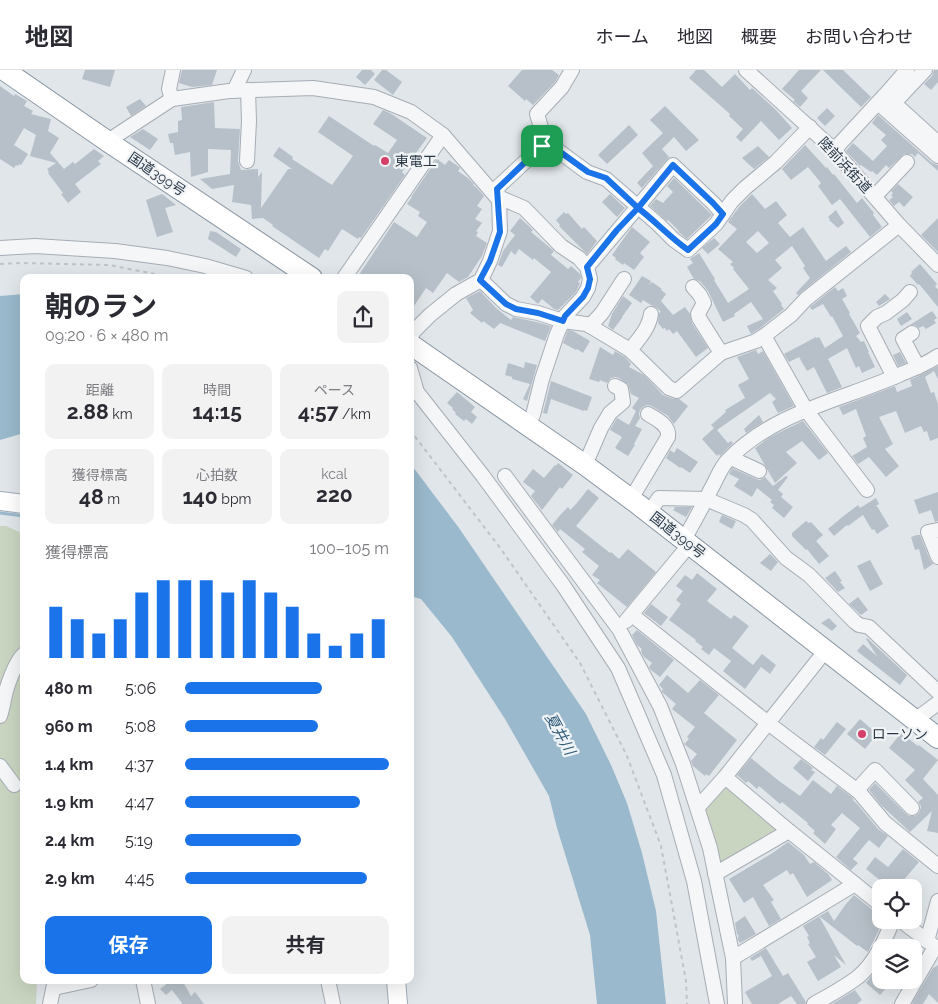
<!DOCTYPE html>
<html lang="ja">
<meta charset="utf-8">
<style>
body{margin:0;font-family:Raleway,"Noto Sans JP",sans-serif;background:#f2f2f3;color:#2b2b33;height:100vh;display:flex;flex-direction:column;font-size:19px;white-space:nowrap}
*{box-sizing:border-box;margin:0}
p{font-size:16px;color:#7c7c81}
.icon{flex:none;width:28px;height:28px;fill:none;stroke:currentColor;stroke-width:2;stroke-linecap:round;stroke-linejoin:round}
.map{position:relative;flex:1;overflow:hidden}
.side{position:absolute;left:20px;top:204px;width:394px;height:710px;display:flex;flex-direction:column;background:#fff;border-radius:10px;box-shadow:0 5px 20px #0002}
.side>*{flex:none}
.fabs{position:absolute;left:872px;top:809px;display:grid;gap:10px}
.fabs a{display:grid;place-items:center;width:50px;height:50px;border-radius:10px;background:#fff;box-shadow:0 5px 20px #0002;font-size:25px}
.pin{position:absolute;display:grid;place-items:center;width:42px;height:42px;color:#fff;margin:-21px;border-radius:10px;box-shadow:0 2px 8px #0006}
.round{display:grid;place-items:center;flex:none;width:52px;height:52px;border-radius:10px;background:#f2f2f3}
.summary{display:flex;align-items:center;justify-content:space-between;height:85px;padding:0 25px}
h1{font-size:28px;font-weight:700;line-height:38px}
.metrics{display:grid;grid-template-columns:repeat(3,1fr);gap:8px;height:85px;padding:5px 25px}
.metrics div{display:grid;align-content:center;border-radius:10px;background:#f2f2f3;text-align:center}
.metrics b{font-size:21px;font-weight:700}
.metrics small{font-size:14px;font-weight:400}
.metrics p{font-size:14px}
.chart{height:140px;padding:10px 25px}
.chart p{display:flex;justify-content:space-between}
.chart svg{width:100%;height:90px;margin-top:5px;stroke:#1a73e8;stroke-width:6}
.primary-button{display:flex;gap:10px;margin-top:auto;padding:10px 25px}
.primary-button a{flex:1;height:58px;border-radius:10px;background:#1a73e8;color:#fff;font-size:20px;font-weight:700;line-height:58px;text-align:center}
.primary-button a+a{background:#f2f2f3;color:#2b2b33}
ul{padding:0 25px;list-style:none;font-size:16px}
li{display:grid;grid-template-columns:80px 60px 1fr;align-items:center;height:38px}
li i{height:12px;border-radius:6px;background:#1a73e8}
header{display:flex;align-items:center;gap:30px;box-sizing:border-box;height:70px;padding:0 25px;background:#fff;border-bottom:1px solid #e1e1e2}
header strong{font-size:24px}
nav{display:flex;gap:28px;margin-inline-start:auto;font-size:18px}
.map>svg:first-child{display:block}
.green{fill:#c9d5c1}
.water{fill:#9ab9cc}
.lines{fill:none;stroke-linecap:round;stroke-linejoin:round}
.stream{stroke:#9ab9cc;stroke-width:3}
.building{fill:#b7c0c8;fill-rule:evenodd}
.minor-casing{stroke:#a6adb5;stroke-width:16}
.major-casing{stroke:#9facb7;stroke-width:20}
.highway-casing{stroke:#8795a2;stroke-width:22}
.path{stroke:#bfc4c9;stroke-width:2;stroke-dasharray:4 4;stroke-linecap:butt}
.minor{stroke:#f4f6f8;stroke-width:14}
.major{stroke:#fff;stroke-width:18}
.highway{stroke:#fff;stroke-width:20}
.route-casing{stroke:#fff;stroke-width:10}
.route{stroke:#1a73e8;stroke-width:6}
.poi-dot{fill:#d63f6a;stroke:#f0f4f7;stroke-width:2}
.labels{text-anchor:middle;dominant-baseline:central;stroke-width:4.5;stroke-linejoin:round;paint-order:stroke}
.poi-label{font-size:14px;fill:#283543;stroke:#f0f4f7;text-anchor:start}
.street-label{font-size:14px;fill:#283543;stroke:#f0f4f7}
.water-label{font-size:15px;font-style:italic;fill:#305b79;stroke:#f0f4f7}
</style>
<header>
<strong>地図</strong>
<nav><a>ホーム</a><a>地図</a><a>概要</a><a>お問い合わせ</a></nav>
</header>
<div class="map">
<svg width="938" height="934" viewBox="0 0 938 934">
<rect width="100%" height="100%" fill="#e1e6ea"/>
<!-- green -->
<g class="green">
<polygon points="0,456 6,456 24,464 24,784 21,834 24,843 24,910 37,910 36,934 0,934"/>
<polygon points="725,714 783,760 721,795 703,739"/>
</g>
<!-- water -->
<g class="water">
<polygon points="24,224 24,363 0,370 0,226"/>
<polygon points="410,393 459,458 586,644 611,695 627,733 642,783 656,841 666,934 597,934 590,865 557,758 549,726 505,649 452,567 421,529 410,526"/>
</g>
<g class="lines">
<!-- stream -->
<polyline class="stream" points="0,443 24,446"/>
</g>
<!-- building -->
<g class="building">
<polygon points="85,0 115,0 110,17 82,9"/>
<polygon points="182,0 217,0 212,15 192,17 179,13"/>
<polygon points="362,0 371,0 375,4 365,15 356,7"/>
<polygon points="382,0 386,0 402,12 393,25 374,10"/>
<polygon points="522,0 552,0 559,5 555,12 533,35 526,29 525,31 508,16"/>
<polygon points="696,0 704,0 722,17 735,4 750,20 752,18 776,40 792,58 779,70 761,51 741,72 736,67 743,59 729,46 730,44 689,8"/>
<polygon points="799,0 821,0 801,21 808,28 800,37 793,31 795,30 782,19"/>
<polygon points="823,0 843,0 871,27 861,37"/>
<polygon points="934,0 938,0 938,12 931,20 924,14 932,6"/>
<polygon points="0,16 14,26 15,24 27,31 24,36 33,41 31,44 51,49 48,61 59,68 50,83 64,99 73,92 75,94 94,79 104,86 98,91 101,94 75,114 81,122 68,133 61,124 63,123 48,103 49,102 47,99 56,93 30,86 36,65 24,58 14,75 28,84 21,95 19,94 18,96 16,95 14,98 0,89"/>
<polygon points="140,29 146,36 131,46 126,37"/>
<polygon points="214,32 215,58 240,59 238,91 241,100 258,99 258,107 262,102 261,138 288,99 292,99 273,86 279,77 293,87 292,89 332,115 353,86 318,62 329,46 374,76 375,75 388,83 397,70 373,54 383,40 390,43 427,68 402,102 405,105 361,168 359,167 358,169 342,159 328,181 325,179 319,188 272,156 273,155 263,148 252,149 251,135 232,132 234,115 212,119 200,109 230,104 231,80 208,79 208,102 191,107 190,82 175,85 173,73 170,73 168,64 178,62 178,51 182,50 181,37"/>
<polygon points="665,36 699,70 686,81 674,67 662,79 669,87 642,118 637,113 653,96 642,83 663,63 650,50"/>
<polygon points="827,38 835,46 825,56 817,48"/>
<polygon points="878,45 932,93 938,95 938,101 918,83 915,87 912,84 904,84 889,98 886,95 877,105 872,101 871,102 861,95 860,96 859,95 846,81 853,73 873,91 887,76 881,70 886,65 872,53"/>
<polygon points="629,55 638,65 607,94 598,85"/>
<polygon points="143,59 158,69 150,80 130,67"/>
<polygon points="805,75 826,98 827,97 833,105 834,104 857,133 862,128 874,143 873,145 882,157 870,167 840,129 832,135 818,116 821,113 808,97 791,110 782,99"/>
<polygon points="758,76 769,87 754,99 742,88"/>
<polygon points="437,89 445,95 449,90 459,97 460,98 458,101 469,109 474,114 473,115 477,118 484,126 477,136 482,139 475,149 482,153 476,161 478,162 476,166 487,173 482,186 468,207 459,212 447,203 433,223 426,218 410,242 410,208 357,208 394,152 417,167 427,152 418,146 420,142 407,134 412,127 411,127"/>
<polygon points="674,108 712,145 687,169 680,163 678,162 679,161 668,150 667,151 650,136 656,129 663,133 673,122 667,116"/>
<polygon points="898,114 913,127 904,137 899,132 894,136 889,130 893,127 891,125 893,123 891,121"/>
<polygon points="162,124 176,135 165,138 173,162 157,167 146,130"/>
<polygon points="610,124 625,138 617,147 602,132"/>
<path d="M 752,124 L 765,139 L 776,131 L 787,145 L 778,153 L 790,167 L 803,157 L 826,191 L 846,176 L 851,182 L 798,225 L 796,223 L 810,208 L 803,198 L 805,196 L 792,176 L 775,190 L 782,198 L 768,210 L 777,218 L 773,221 L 782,234 L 781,235 L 784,239 L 759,259 L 751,264 L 747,256 L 763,249 L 751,232 L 734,244 L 735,246 L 723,252 L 708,221 L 700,211 L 694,209 L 687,197 L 693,193 L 690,189 L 699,183 L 715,209 L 714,210 L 728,233 L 749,219 L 733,199 L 734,198 L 730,194 L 733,192 L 718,179 L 737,159 L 728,152 L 739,137 ZM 758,161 L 769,173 L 757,183 L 746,172 Z"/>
<polygon points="836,140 844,153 838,158 829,150 830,149 828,147"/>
<polygon points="564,142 566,144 568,143 582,159 584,157 597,171 587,184 559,156 560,155 556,150"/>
<polygon points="520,148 533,160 531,162 554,181 551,185 568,199 571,196 580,204 581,208 578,212 580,213 576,222 558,240 554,239 542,229 538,234 530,227 551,202 534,188 533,190 519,179 515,185 511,181 502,197 498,195 503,181 515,165 510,161"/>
<polygon points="938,148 938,182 921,165"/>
<polygon points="632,157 650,172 640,183 644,187 634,200 624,193 623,195 615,189 616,188 612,185"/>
<polygon points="210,161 216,162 241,179 236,187 208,169"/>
<polygon points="714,168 720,174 708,184 702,178"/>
<polygon points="920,194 937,214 935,216 938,220 938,237 919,214 918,215 910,206 912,203 911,202"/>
<polygon points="642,206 651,211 649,215 652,212 662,219 661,220 666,224 661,231 673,245 685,237 690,244 692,253 708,278 696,287 677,261 673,264 669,259 667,261 665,258 663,259 658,253 659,243 661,242 657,238 651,235 643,230 641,233 629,225"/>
<polygon points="835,217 838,221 843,218 847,226 842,229 850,243 849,244 860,263 856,266 861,272 864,271 869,282 868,282 875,297 862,303 859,296 856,298 847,278 828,289 842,317 827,323 814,297 807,301 799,287 789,292 784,284 816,267 816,268 819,267 825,278 843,266 832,246 831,247 823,234 812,240 810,237"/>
<polygon points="480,221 496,238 511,250 513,247 536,252 551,256 545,271 500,253 494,259 483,251 482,253 470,243 473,240 466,228"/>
<polygon points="885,224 890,229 879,236 876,232"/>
<polygon points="623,226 632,233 622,247 622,248 613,260 608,256 612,244"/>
<polygon points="932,241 937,248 934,250 936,253 926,259 923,256 919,258 915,255 910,255"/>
<polygon points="907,242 912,249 901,256 897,249"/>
<polygon points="568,260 573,261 590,271 583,283 577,279 576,280 563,273"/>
<polygon points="600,277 613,285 615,281 625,287 631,294 629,297 644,305 663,325 674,329 679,329 688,336 674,354 668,346 652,336 647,335 643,337 640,340 639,344 640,348 635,356 642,359 634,374 635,375 628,386 615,378 622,367 610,360 617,348 629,355 636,341 632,338 639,328 631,324 628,314 619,308 615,307 611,308 607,313 600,310 599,312 589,309"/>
<polygon points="756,280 758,284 763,281 794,336 778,343 772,332 776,329 770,323 717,360 728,373 731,371 733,373 720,386 719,384 717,386 702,369 714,358 711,355 726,342 725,340 745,328 738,315 749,309 737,287"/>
<polygon points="900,282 906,293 898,296 893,285"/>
<polygon points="525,292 537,295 527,331 523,329 530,314 512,309 512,307 505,305 508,293 524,298"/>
<polygon points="938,296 938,309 934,301 925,307 931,323 934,322 938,334 938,368 930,371 927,361 924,362 921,356 905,363 896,341 879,347 893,374 885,379 899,396 886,407 869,387 858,394 852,386 867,377 863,368 866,366 856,339 843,345 839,337 895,316 897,322 912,316 910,310"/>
<polygon points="551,311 592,327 587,341 584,340 584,341 551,329 547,344 543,343"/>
<polygon points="457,322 475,337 471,342 477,347 472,354 466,349 464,351 455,344 456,343 452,339 453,338 447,333"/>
<polygon points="759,345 763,352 746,363 744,359"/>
<polygon points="803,351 828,383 819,390 802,371 786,382 797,393 775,413 755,378 770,367"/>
<polygon points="677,378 698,392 690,403 681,397 680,398 666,388 670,380 674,383"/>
<polygon points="558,393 573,405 562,419 560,417 542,440 531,426 535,421 523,412 533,399 544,408 555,395 556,396"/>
<polygon points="732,398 756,409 760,410 765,407 773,416 786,406 788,407 778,420 783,424 781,427 793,437 784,448 772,438 774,435 770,432 772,430 757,418 752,427 734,416 739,409 729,404"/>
<polygon points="588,419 599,428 576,456 610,483 611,482 619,489 628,479 656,502 627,537 597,513 600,510 592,505 599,496 582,482 585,479 560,459 558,462 552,455 562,443 568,437 570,440 576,434"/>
<polygon points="938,422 938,451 935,452 931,440 919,444 914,430"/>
<polygon points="876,428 879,434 874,437 877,436 889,456 877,464 874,459 872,460 863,445 848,456 847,455 834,466 828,459 841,448 858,435 860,438"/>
<polygon points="674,437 692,437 686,447 673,440 675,438"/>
<polygon points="722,445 736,451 732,459 719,452"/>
<polygon points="806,451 809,453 811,452 823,465 816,471 829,486 819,494 807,479 806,480 792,466 792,463"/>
<polygon points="917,465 920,465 930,490 933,494 924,500 919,479 915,480 911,467"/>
<polygon points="770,484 778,492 771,501 760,493"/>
<polygon points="870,490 883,514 870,521 857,496"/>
<polygon points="835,501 842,511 840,512 845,518 838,522 825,508"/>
<polygon points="697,503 717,519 707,531 731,549 734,545 749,556 732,578 753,595 762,584 776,595 770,604 761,597 745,619 723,601 731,591 714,578 709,585 701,579 703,577 695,571 696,570 669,550 681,534 676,530 683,521 676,516 685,505 692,510"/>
<polygon points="858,527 868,540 861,545 849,534"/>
<polygon points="651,534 668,547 661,556 644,543"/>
<polygon points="829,548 837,556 832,561 821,553"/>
<polygon points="637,560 674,590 660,607 651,600 649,597 652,593 643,586 641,581 642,579 637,575 632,565"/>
<polygon points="867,568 907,605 900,615 857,581 863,574 877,586 866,569"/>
<polygon points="667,605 688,623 700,610 719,625 704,643 737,670 709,706 706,704 705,706 693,696 691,691 697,684 684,674 689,669 687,667 695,657 672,639 676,634 662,622 662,620 663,619 659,615"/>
<polygon points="860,649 877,664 865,679 847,664"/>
<polygon points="837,652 846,659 825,685 814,677 821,668 823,670"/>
<polygon points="901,663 918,676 919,675 938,690 923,709 938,725 938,763 927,761 932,741 910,762 881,735 869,720 875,713 906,744 909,746 915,746 918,744 920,741 921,736 918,732 923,728 905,710 915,700 889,678"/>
<polygon points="751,688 779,711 800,726 813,710 831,724 837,716 853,728 853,730 858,735 878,759 888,766 879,778 869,770 853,789 858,793 851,800 836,787 860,758 842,743 831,755 836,759 825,774 813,763 815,761 807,754 808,753 782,732 780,734 759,716 757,719 748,711 746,713 737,705"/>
<polygon points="801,689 813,698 811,700 815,702 808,711 793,698"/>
<polygon points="788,772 804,785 810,794 814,792 828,804 832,810 807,827 793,803 790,805 787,800 763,815 774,830 771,832 781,849 769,856 753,827 744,833 729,809 771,784"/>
<polygon points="903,779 919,792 897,818 886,818 880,813 881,811 866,799 875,787 888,797"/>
<polygon points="854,825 881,847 881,850 884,850 868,882 858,875 857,876 819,846 846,895 834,885 841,897 818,911 807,892 816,887 808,874 810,873 807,867 809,866 803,856 828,841 834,851 846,834"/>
<polygon points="745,846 756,864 740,873 738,870 738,867 739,866 737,864 735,853"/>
<polygon points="766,878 783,906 788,903 806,932 805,934 797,934 791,926 778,934 752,934 745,922 772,906 761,886 752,891 750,888"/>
<polygon points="881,894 881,910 893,910 880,925 866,913"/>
<polygon points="938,895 938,933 929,924 923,934 913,934 912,933 933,898"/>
<polygon points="166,910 182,910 191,926 195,922 204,934 181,934 182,933 172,920 166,925 160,919 168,913"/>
<polygon points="855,920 862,930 857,934 832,934"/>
</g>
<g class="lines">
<!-- minor casing -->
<g class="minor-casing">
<g id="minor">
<polyline points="746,0 834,80 899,155 938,195"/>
<polyline points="234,21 244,0"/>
<polyline points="885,25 938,73"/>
<polyline points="172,29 169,19 173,0"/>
<polyline points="878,33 938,86"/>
<polyline points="894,33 925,0"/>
<polyline points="545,71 587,102 606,109 658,154 674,170 688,180 716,154 732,131 745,118 776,92 810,57"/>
<polyline points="108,75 114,67 172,29 229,21 313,18 374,27 411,42 443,65 499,130"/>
<polyline points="834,80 885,25 907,0"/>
<polyline points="247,91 249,51 248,20"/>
<polyline points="875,126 907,92"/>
<polyline points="499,130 497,119 499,116 542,76 545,71 537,44 562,17 572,0"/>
<polyline points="0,178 35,176 115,181 167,188 205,196 246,208"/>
<polyline points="587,197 673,95 713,133 723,144"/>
<polyline points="344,208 443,65"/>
<polyline points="481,210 506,234 516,239 538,243 563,251 586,254 590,256 630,280 669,318 677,321 721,283 756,271 764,266 791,245 806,229 899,155"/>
<polyline points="693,217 700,225 704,233 698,244 699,248 721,283"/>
<polyline points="590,256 602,243 624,209"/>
<polyline points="912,263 903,269 918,297"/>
<polyline points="764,266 806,340 867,420"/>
<polyline points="410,268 414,261 430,245 456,224 481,210 490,191 500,161 499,130 503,129 524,138 561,176 579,188 587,197 590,209 588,218 583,227 565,246 557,264 542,309 533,345 528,355"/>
<path d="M 630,280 C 639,269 649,258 651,244"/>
<polyline points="410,298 416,319"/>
<polyline points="894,307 868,256 877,247 886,243 903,230 910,222"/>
<polyline points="410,313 483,406 563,515 618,598 664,705 694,811 717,934"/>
<polyline points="731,388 759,401"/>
<polyline points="585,395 601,358 610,343 623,332 621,319 615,316"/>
<polyline points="505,406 619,559 660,636 683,694 710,778 733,888 735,934"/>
<path d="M 631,429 L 668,367 C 670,356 657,349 648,344"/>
<polyline points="649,443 659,428 706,429 744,445 752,450 786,488 809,505 855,552 859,555 869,557 938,622"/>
<polyline points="938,460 928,462 938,487"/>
<path d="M 684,470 C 693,453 703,436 711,419 C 717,409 720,398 728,390 C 773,342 843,330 901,304 C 914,299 926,294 938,286"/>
<polyline points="632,545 768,653 859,722 885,753 938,796"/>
<polyline points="626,551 690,474"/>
<path d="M 0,646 C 2,640 3,635 4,630 C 6,618 15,592 24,584"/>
<polyline points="915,650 938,633"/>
<polyline points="0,696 14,715"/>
<polyline points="725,707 789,761 881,835"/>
<polyline points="857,720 875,700 912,738"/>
<polyline points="698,737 725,707 826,580"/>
<polyline points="715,804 789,761"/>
<polyline points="900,850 938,879"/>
<polyline points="927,871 938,831"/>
<polyline points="733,888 855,814"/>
<polyline points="143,910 148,934"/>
<polyline points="328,910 333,934"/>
<polyline points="54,918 91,910"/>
<polyline points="50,934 55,910"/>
<path d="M 814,934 C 828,926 845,917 858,907 C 875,893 885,870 893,850"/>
<polyline points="902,934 935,877"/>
</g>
</g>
<!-- major casing -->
<g class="major-casing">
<g id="major">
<polyline points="0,431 24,434"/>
<polyline points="396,910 398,934"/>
</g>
</g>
<!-- highway casing -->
<g class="highway-casing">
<g id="highway">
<polyline points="4,0 110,73 312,208"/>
<polyline points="410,274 585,395 639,435 938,668"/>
</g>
</g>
<!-- path -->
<g class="path">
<polyline points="0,194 21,193 109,195 175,208"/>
<polyline points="410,360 501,479 580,593 627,686 661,776 686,911 687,934"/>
</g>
<!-- minor -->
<use href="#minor" class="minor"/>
<!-- major -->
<use href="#major" class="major"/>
<!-- highway -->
<use href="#highway" class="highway"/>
</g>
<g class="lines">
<!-- route casing -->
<g class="route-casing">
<path id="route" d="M 542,76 L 497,119 L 500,162 L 490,191 L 480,210 L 506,234 L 516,239 L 538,243 L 563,251 L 565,246 L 583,227 L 588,218 L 590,209 L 587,197 L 617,160 L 638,138 C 655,151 670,167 688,180 L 716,154 L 723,144 L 713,133 L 673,95 L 638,138 L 606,108 L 588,102 L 545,71 L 542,76"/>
</g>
<!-- route -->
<use href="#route" class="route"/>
</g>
<!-- markers -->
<g class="poi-dot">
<circle cx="385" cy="91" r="5"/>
<circle cx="862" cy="664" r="5"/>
</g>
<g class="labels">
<!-- poi labels -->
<g class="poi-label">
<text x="395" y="91">東電工</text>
<text x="872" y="664">ローソン</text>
</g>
<!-- street labels -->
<g class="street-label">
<text transform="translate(845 95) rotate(47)">陸前浜街道</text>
<text transform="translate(157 104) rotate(34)">国道399号</text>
<text transform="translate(678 465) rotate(38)">国道399号</text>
</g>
<!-- water labels -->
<g class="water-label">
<text transform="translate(560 664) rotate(61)">夏井川</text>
</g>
</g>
</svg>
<div class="fabs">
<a><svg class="icon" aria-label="locate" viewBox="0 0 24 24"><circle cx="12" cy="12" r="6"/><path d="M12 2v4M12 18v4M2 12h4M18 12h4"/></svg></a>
<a><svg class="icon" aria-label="layers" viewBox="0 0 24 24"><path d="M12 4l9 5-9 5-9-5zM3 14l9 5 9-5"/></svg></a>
</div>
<div class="pin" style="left:542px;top:76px;background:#1e9e55"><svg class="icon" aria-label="arrive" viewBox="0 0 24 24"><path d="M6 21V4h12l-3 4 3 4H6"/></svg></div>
<section class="side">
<div class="summary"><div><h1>朝のラン</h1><p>09:20 · 6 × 480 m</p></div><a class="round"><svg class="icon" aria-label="share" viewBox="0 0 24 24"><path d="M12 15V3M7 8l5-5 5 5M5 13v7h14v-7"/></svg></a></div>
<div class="metrics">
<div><p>距離</p><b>2.88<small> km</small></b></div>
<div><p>時間</p><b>14:15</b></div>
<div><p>ペース</p><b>4:57<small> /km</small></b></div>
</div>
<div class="metrics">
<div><p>獲得標高</p><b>48<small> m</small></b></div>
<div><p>心拍数</p><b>140<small> bpm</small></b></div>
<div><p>kcal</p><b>220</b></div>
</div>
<div class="chart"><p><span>獲得標高</span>100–105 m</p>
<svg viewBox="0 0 160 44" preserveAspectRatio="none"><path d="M5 44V19M15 44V25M25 44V32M35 44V25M45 44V12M55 44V6M65 44V6M75 44V6M85 44V12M95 44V6M105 44V12M115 44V19M125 44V32M135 44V38M145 44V32M155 44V25"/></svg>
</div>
<ul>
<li><b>480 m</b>5:06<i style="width:67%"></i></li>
<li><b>960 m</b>5:08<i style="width:65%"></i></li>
<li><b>1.4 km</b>4:37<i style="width:100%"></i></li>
<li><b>1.9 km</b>4:47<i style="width:86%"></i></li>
<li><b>2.4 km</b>5:19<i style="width:57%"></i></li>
<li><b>2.9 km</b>4:45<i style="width:89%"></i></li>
</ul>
<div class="primary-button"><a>保存</a><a>共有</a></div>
</section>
</div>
